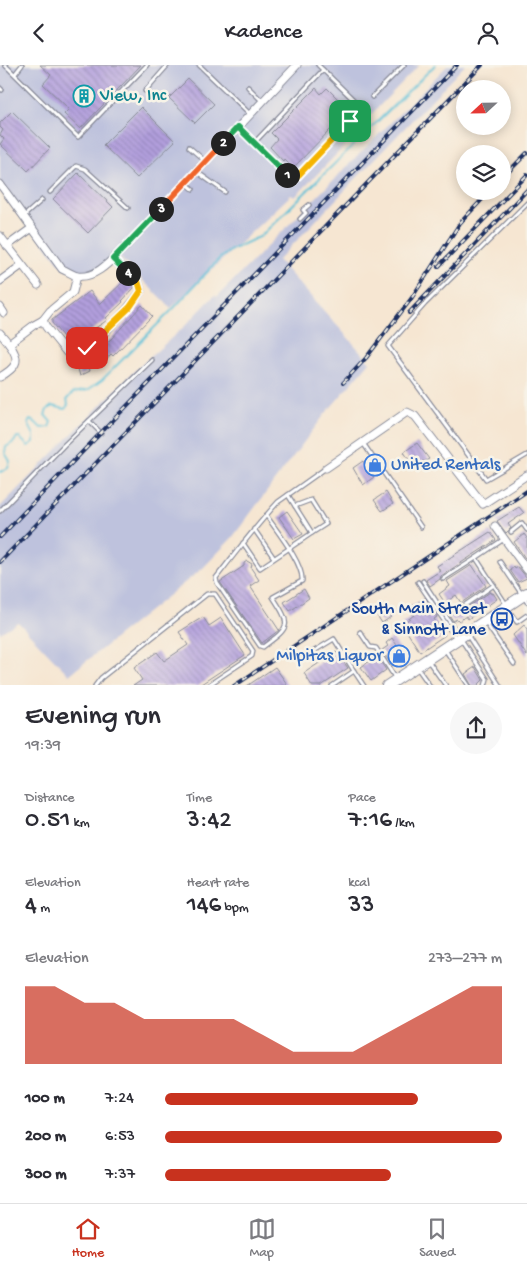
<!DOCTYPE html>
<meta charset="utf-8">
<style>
body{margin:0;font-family:"Gochi Hand",sans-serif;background:#f7f7f7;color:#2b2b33;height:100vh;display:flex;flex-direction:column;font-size:19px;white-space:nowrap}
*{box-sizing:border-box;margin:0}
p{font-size:16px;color:#7c7c81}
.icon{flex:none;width:28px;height:28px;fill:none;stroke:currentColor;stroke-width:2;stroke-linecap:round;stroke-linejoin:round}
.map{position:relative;height:620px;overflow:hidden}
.details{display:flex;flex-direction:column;background:#fff;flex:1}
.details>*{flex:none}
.needle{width:32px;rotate:248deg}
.fabs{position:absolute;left:456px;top:15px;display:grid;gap:10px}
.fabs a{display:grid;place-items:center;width:55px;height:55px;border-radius:50%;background:#fff;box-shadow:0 2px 12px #0003;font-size:25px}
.pin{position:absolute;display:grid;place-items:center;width:42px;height:42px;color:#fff;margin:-21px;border-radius:10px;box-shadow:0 2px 8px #0006}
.km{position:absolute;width:25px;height:25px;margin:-12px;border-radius:50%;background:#222;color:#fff;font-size:14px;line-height:25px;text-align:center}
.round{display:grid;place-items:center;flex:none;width:52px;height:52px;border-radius:26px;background:#f7f7f7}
.head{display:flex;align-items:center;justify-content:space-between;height:85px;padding:0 25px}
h1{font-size:28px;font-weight:600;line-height:38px}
.figures{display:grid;grid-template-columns:repeat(3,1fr);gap:8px;height:85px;padding:5px 25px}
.figures div{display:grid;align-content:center}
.figures b{font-size:25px;font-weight:600}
.figures small{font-size:14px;font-weight:400}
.figures p{font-size:14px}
.chart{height:140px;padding:10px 25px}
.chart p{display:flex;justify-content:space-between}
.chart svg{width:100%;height:90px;margin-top:5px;fill:#c8321e;opacity:.7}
ul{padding:0 25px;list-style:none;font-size:16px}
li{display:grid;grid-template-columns:80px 60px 1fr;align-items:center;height:38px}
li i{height:12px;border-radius:6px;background:#c8321e}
header{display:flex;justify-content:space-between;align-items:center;height:65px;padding:0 25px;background:#fff;font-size:22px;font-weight:600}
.dock{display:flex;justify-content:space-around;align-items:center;height:70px;border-top:1px solid #e1e1e2;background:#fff;font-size:14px;color:#7c7c81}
.dock a{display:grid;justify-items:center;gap:2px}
.dock .selected{color:#c8321e}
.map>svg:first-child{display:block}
.industrial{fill:#bec2dd}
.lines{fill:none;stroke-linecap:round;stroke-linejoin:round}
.stream{stroke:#59bfd7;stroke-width:2}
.building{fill:url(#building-back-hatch)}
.lane-casing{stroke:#888a98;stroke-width:5.5}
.street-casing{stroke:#888a98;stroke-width:9}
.secondary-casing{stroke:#888a98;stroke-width:12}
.lane{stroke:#fff;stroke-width:3}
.street{stroke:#fff;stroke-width:7}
.secondary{stroke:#fff;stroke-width:10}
.rail-casing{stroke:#1b2f5e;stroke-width:4}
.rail{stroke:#f7f3e8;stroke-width:2;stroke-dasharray:5.5;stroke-linecap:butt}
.split-1-casing{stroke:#fff;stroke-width:10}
.split-2-casing{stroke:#fff;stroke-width:10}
.split-3-casing{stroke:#fff;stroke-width:10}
.split-4-casing{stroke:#fff;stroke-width:10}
.split-5-casing{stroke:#fff;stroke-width:10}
.split-1{stroke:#f5b400;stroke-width:6}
.split-2{stroke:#22a559;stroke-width:6}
.split-3{stroke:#f0652b;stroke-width:6}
.split-4{stroke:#22a559;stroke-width:6}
.split-5{stroke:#f5b400;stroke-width:6}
.labels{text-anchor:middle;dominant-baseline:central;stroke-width:5;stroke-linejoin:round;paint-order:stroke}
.culture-label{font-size:18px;fill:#0d838f;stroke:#f7f3e8;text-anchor:start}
.shop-label{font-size:18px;fill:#366cbe;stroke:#f7f3e8;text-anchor:start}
.transit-label{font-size:18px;fill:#164399;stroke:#f7f3e8;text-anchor:end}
</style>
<header><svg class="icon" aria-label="back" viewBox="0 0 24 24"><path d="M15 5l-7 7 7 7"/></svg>Kadence<svg class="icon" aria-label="person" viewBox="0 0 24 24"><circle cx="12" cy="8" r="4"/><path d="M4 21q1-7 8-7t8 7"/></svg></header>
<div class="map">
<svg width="527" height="621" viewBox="0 0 527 621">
<defs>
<pattern id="building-back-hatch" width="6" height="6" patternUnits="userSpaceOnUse" patternTransform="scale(1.25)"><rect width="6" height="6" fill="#b29fdd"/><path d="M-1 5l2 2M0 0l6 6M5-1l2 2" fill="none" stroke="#9082b6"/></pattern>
</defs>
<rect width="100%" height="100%" fill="#f7f3e8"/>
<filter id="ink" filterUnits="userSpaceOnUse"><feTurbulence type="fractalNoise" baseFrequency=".02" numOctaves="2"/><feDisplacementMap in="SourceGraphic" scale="10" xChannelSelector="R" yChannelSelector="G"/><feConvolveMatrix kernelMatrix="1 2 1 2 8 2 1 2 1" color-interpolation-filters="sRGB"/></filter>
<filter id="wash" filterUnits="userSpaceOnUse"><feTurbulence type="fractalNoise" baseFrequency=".0096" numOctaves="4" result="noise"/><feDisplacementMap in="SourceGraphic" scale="20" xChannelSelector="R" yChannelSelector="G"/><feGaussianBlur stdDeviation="1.12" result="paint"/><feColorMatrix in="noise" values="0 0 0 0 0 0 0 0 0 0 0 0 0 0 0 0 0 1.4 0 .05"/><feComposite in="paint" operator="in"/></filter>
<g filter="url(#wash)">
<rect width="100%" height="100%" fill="#f6e6d2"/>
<!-- industrial -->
<g class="industrial">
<polygon points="0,0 419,0 362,59 363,62 295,132 291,130 171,243 116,189 91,211 63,203 0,123"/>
<polygon points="448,0 465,0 278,195 370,297 325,349 232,473 203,503 69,610 18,557 0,568 0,442 129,311 186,260 215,230 217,232"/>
</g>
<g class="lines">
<!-- stream -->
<polyline class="stream" points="0,407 8,403 10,396 5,388 6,382 14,377 17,372 19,372 28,381 34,377 34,370 28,358 30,355 35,357 41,363 49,362 51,357 45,350 47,345 52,341 65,344 68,340 67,334 73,328 88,325 102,315 174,243 219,194 231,185 261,171 435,0"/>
</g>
<g id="blocks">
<!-- building -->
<g class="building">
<polygon points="40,0 141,0 80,64 64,49 69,44 43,19 51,10"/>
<polygon points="188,14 214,39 195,58 169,33"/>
<polygon points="316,23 321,29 327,23 349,45 341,53 344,57 339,62 336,59 293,103 284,94 283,96 270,82 277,74 271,68"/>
<polygon points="141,42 175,76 137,113 103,80"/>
<polygon points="12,46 50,83 28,106 0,79 4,74 0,70 3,65 0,62 0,58"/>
<polygon points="78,108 113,142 88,168 53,134"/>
<polygon points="127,213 134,220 134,223 122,236 123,237 106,253 107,255 103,258 89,267 85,274 73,283 71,282 52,258 52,255 90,226 100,239"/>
<polygon points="142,240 152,251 113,291 111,289 103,298 102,296 97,301 89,293 111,274"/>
<polygon points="87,295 90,306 80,311 76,297"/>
<polygon points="417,378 429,394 424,397 423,396 414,402 404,387"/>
<polygon points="363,396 374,412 363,420 353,403"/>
<polygon points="386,427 393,439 382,446 374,435"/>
<polygon points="519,442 524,448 508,459 511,463 506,468 497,456"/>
<polygon points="287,446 303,469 294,474 279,452"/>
<polygon points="490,467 496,475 441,511 440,514 430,521 426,515 440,506 437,501"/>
<polygon points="524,469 527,473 527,496 514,477"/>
<polygon points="247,496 252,499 251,503 259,515 250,521 279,565 262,578 220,517 244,501 244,498"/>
<polygon points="472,500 486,521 461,538 456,530 445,538 439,529 450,521 447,516"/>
<polygon points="514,502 515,504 518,502 527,513 518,517 510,505"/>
<polygon points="304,524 309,533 290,546 284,537"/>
<polygon points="490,527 491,529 493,528 497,534 468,554 466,551 459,556 457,554 453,556 448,548 459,542 460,545 464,545"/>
<polygon points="425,533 437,552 434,554 445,570 420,587 402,559 414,550 409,543"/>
<polygon points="383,540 391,552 382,558 374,546"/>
<polygon points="203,552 209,561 221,553 245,590 198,621 133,621 142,615 134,603 157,587 164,596 188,580 179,567"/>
<polygon points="524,560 527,564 527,591 513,570"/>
<polygon points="392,573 405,592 392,601 382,585 388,581 386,578"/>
<polygon points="336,587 348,603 321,621 312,621 304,608"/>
<polygon points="377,591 386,605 371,616 361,602"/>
<polygon points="275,602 287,619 284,621 247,621"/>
<polygon points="475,602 483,615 477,621 472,621 465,609"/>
</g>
</g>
</g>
<g filter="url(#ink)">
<use href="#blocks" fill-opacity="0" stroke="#888a98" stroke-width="1"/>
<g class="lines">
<!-- lane casing -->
<g class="lane-casing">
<g id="lane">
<polyline points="5,0 78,72 147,0"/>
<polyline points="199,0 250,49"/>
<polyline points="15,9 22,0"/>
<polyline points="248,22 262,36"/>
<polyline points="0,23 2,25"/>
<polyline points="145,26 168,0"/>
<polyline points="372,32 404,0"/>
<polyline points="239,63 293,116 362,43 318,0"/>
<polyline points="254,78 323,5"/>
<polyline points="189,82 205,96"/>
<polyline points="197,107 225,127"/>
<polyline points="186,118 193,124"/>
<polyline points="50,127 76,101 85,104 128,143"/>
<polyline points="527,138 425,239 388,281 486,414 527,390"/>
<polyline points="24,151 42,135"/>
<polyline points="300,154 306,148 303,145 309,140"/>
<polyline points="89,356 101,368"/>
<polyline points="363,378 421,462"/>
<polyline points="295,441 311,435 326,459 312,468"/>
<polyline points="0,446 64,380 152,295"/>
<path d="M 266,450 C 276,465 304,499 302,516 L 273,532 C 292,561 290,562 263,582 L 260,581 L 217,518 L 216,513 C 236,487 256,461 278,437 L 326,403"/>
<polyline points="254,464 274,493"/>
<polyline points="511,467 522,458 527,465"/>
<polyline points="504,474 476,493 506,539"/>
<polyline points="243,478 260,503 312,468 288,430"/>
<polyline points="500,497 527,537"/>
<polyline points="443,514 476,493"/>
<polyline points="423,516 487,614 485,621"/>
<polyline points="418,517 455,572"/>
<polyline points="462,542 494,520"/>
<polyline points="508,545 517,557 527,550"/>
<polyline points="485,557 514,599"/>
<polyline points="360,567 370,582 376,583 396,614"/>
<polyline points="468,571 500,621"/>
<polyline points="446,586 469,621"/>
<polyline points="306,591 334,574 354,606"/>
<polyline points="429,597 446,621"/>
<polyline points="418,604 430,621"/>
<polyline points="95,621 101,613 207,529 215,529 253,586 252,591 207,621"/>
<polyline points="332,621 354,606 364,621"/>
</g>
</g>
<!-- street casing -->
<g class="street-casing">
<g id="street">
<path d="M 0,119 L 62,204 C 67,206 73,210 77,211 C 97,214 113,193 126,181 L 297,0"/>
<polyline points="0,171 38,220"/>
<polyline points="7,181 32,163"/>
<polyline points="0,216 22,200"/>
<polyline points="0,242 4,248"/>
<path d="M 43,255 L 46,262 L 67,288 C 71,289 75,290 78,288 C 95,281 130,242 141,226 L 138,216 L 113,194"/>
<path d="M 0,268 C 6,275 20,290 15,299 C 13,304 5,309 0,312"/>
<polyline points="9,279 34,260 43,255 50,246 73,227 77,211"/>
<polyline points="326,403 407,347 415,351 483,439 527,410"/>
<polyline points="495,461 527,505"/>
</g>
</g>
<!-- secondary casing -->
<g class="secondary-casing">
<polyline id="secondary" points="387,621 527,528"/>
</g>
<!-- lane -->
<use href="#lane" class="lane"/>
<!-- street -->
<use href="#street" class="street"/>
<!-- secondary -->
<use href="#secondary" class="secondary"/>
<!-- rail casing -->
<g class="rail-casing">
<g id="rail">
<polyline points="502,113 527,88"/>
<polyline points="438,202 527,110"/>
<polyline points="409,248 527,125"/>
<polyline points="343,318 366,293 411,234 460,158 490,126"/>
<polyline points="0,472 457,0"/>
<polyline points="0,497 482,0"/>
<polyline points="234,621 527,426"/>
</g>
</g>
<!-- rail -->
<use href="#rail" class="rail"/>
</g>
</g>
<g class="lines" filter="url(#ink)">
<!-- split-1 casing -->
<g class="split-1-casing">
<polyline id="split-1" points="287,110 293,116 350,56"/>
</g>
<!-- split-2 casing -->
<g class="split-2-casing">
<polyline id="split-2" points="223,78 238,62 287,110"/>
</g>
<!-- split-3 casing -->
<g class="split-3-casing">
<polyline id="split-3" points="161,144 223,78"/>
</g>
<!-- split-4 casing -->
<g class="split-4-casing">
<polyline id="split-4" points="128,208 113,194 161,144"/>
</g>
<!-- split-5 casing -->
<g class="split-5-casing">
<polyline id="split-5" points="87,283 130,242 141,226 138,216 128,208"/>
</g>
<!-- split-1 -->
<use href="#split-1" class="split-1"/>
<!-- split-2 -->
<use href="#split-2" class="split-2"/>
<!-- split-3 -->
<use href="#split-3" class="split-3"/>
<!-- split-4 -->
<use href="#split-4" class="split-4"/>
<!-- split-5 -->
<use href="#split-5" class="split-5"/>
</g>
<!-- icons -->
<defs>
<g id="building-ring" transform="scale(1.125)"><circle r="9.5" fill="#f7f3e8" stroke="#0f9aa8" stroke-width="1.5"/><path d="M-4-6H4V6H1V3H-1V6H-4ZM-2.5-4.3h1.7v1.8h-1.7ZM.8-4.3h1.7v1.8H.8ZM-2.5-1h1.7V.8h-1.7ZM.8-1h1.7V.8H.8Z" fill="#0f9aa8"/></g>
<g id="shop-ring" transform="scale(1.125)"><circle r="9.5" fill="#f7f3e8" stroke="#3f7fe0" stroke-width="1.5"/><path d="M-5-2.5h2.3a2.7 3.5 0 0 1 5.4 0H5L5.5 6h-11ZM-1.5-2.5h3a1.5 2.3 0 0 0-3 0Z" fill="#3f7fe0"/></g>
<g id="bus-ring" transform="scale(1.125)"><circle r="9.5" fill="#f7f3e8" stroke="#1a4fb4" stroke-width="1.5"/><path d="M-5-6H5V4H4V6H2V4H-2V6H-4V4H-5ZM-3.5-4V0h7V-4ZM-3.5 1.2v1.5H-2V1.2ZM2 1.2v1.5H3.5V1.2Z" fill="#1a4fb4"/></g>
</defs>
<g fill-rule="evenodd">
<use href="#building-ring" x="84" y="31"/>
<use href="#shop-ring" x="375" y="400"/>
<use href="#bus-ring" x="502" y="554"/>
<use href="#shop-ring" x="399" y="591"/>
</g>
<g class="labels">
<!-- culture labels -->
<g class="culture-label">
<text x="100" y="31">View, Inc</text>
</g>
<!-- shop labels -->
<g class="shop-label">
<text x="391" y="400">United Rentals</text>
<text x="383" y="591" text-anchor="end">Milpitas Liquor</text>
</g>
<!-- transit labels -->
<g class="transit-label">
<text x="486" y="544">South Main Street<tspan x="486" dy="21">&amp; Sinnott Lane</tspan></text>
</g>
</g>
</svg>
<div class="fabs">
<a><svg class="needle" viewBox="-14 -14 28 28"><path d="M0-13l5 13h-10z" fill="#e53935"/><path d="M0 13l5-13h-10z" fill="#7c7c81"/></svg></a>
<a><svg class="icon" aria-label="layers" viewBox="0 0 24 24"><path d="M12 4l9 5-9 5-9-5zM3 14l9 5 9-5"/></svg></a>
</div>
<div class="pin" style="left:350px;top:56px;background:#1e9e55"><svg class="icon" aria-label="arrive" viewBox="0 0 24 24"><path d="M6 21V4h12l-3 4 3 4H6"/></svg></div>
<div class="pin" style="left:87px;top:283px;background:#d93025"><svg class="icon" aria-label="check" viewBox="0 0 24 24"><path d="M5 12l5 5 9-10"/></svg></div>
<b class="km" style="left:287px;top:110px">1</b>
<b class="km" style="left:223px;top:78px">2</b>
<b class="km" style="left:161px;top:144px">3</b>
<b class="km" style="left:128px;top:208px">4</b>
</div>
<section class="details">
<div class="head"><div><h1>Evening run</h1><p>19:39</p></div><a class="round"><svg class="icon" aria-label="share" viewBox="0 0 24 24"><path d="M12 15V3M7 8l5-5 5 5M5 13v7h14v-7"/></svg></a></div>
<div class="figures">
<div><p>Distance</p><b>0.51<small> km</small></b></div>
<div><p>Time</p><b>3:42</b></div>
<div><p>Pace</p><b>7:16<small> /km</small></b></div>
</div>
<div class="figures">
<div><p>Elevation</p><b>4<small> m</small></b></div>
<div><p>Heart rate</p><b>146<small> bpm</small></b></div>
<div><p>kcal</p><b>33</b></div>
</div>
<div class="chart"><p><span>Elevation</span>273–277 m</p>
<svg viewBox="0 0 160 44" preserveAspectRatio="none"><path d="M0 44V6L10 6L20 14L30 14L40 22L50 22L60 22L70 22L80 30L90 38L100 38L110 38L120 30L130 22L140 14L150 6L160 6V44z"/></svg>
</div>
<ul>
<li><b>100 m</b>7:24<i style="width:75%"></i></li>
<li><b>200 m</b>6:53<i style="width:100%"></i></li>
<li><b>300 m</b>7:37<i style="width:67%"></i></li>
</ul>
</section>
<nav class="dock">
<a class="selected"><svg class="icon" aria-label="home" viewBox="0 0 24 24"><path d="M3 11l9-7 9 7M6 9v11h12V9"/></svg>Home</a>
<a><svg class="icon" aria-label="map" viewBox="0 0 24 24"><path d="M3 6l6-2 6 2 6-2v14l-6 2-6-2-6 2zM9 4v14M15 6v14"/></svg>Map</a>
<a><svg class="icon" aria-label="saved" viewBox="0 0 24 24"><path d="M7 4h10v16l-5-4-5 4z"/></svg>Saved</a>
</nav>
